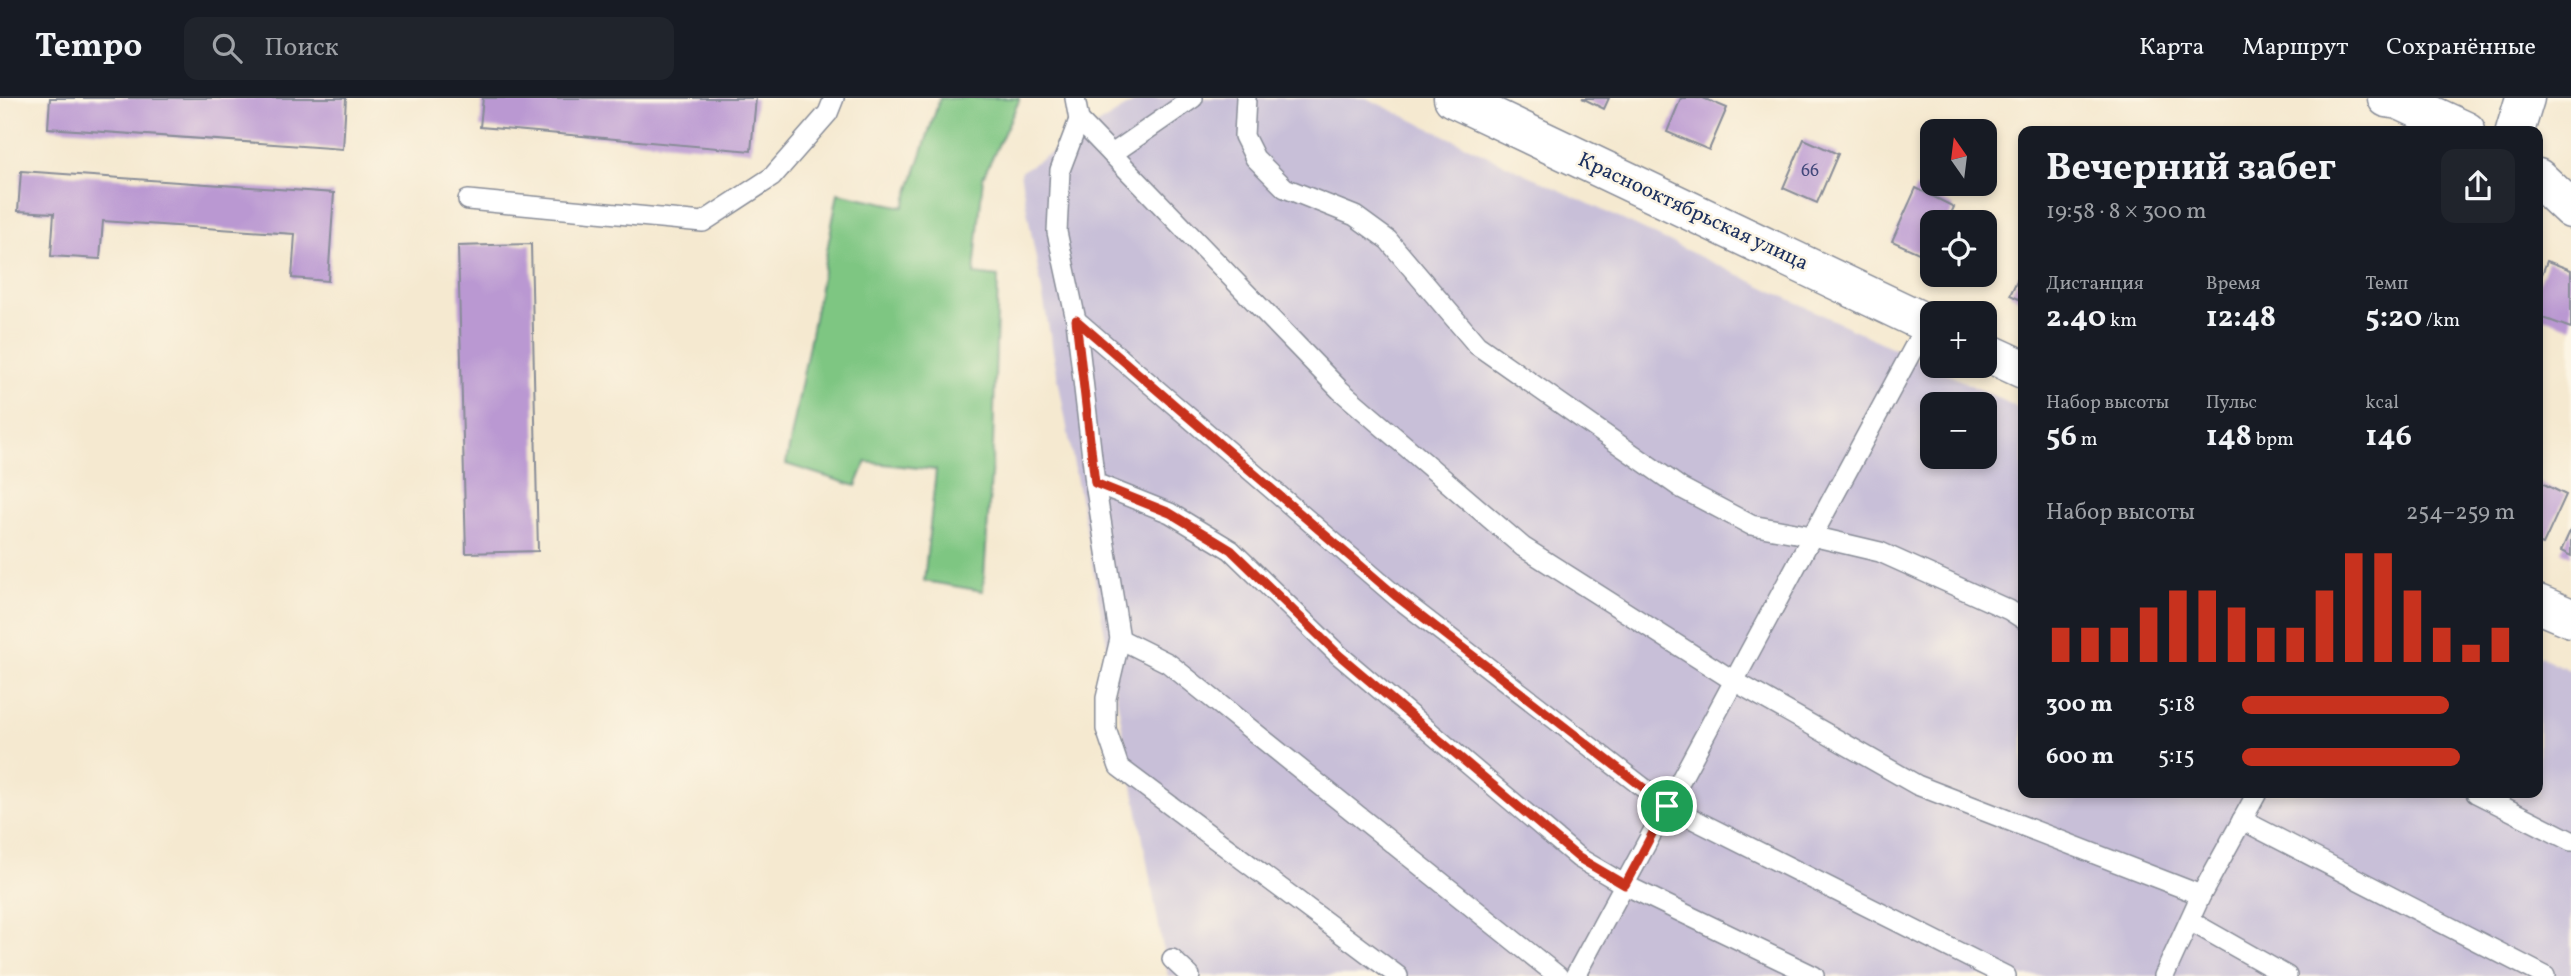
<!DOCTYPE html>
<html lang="ru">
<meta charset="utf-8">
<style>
body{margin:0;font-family:Vollkorn,serif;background:#20242c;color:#f1f3f6;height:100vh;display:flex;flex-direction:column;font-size:26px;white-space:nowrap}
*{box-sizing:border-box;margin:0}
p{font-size:23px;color:#9ea1a6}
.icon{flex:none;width:38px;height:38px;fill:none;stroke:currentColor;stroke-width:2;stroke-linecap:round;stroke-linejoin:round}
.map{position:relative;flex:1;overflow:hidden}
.panel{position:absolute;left:2018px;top:28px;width:525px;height:672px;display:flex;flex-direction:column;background:#171b24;border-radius:14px;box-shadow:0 4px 10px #0003}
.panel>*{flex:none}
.needle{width:46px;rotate:346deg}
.controls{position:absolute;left:1920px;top:21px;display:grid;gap:14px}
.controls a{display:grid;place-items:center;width:77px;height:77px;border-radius:14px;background:#171b24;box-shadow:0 4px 10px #0003;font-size:35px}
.pin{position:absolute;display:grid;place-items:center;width:60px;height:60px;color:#fff;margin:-30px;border:4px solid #fff;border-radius:50%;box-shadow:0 2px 7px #0007}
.round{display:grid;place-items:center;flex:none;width:74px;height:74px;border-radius:14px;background:#20242c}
.overview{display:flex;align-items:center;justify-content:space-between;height:119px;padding:0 28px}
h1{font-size:38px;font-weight:700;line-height:52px}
.metrics{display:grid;grid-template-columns:repeat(3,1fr);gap:10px;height:119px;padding:7px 28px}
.metrics div{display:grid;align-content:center}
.metrics b{font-size:30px;font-weight:700}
.metrics small{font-size:19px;font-weight:400}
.metrics p{font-size:19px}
.chart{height:196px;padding:14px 28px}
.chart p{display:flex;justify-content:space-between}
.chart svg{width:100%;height:126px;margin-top:7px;stroke:#c8321e;stroke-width:6}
ul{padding:0 28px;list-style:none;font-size:23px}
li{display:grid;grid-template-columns:112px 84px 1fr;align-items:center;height:52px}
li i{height:18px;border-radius:9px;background:#c8321e}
header{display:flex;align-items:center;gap:42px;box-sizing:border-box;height:98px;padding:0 35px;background:#171b24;border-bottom:2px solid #363941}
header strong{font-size:33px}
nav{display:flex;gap:38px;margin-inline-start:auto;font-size:24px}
.search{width:490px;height:63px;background:#20242c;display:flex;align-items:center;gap:18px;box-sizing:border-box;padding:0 24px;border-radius:14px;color:#9ea1a6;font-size:26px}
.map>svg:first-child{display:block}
.industrial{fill:#c8bfd8;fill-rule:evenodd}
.green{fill:#7ec682;stroke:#4c7a70;stroke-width:2}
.building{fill:#ba98d2}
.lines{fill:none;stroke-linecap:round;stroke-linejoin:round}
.lane-casing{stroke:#888c97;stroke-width:22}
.street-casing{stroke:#888c97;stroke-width:41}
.secondary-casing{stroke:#888c97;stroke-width:41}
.lane{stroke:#fff;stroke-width:19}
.street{stroke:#fff;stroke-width:38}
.secondary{stroke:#fff;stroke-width:38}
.route-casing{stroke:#fff;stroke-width:14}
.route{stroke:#c8321e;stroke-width:9}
.labels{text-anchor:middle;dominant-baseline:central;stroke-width:5;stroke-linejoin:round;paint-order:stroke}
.number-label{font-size:18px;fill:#43497b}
.street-label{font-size:21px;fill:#1b2f5e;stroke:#fcf5e5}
</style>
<header>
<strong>Tempo</strong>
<div class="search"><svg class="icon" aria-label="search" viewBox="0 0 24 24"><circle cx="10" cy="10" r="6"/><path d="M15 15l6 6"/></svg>Поиск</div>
<nav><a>Карта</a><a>Маршрут</a><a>Сохранённые</a></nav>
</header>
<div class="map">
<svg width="2571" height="878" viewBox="0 0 2571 878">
<rect width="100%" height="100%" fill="#fcf5e5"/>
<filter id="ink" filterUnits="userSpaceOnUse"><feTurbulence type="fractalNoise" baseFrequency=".0143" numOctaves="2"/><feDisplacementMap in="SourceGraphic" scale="14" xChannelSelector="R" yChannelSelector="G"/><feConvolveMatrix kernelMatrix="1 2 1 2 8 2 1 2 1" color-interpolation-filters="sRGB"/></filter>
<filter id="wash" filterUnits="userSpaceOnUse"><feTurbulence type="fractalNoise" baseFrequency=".00686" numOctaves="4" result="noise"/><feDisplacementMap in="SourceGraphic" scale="28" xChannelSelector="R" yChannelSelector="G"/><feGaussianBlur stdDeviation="1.57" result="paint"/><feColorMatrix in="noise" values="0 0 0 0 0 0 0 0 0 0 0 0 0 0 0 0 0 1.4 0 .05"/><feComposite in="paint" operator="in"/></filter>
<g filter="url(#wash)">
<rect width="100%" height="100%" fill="#f5e9d0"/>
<!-- industrial -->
<path class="industrial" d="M 1141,0 L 1366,0 L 2023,312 L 2023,695 L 2538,695 L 2538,557 L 2571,573 L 2571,878 L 1168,878 L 1020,74 ZM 1932,306 L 1984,306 L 1984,359 L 1932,359 Z"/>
<!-- green -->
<polygon class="green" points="940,0 1019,0 1019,3 983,79 974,176 998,179 993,348 983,493 924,483 936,372 866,364 856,388 786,366 838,95 904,109"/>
<g id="blocks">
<!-- building -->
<g class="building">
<polygon points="50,0 346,0 343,51 48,30"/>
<polygon points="483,0 756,0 751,53 480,29"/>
<polygon points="1582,0 1609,0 1604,11"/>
<polygon points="1681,0 1703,0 1727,10 1709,52 1667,34"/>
<polygon points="1804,41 1838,56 1817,105 1783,90"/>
<polygon points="21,73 334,95 328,183 292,180 295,136 103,123 100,161 51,158 54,115 18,113"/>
<polygon points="1916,90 1954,109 1947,124 1932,124 1930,160 1892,143"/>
<polygon points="531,146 538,453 466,455 458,148"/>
<polygon points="2547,163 2571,172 2571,230 2538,218 2538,187"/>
<polygon points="2023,170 2023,203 2010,197"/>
<polygon points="2538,383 2566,397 2543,447 2538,445"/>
<polygon points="2571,431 2571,458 2561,453"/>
</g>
</g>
</g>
<g filter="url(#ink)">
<use href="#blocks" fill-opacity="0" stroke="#888c97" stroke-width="2"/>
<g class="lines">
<!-- lane casing -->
<g class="lane-casing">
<g id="lane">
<polyline points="1075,0 1079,22 1340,292 1523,449 1734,583 1917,687 2201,797"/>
<polyline points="1246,0 1244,38 1255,60 1285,90 1355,118 1388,142 1477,247 1681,390 1751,427 1812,438 1880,454 2009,512 2023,521"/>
<polyline points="1079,22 1060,72 1057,134 1076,222 1095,385 1120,541 1106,600 1106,631 1119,669 1398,878"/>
<polyline points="1112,56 1193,0"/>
<polyline points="468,102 703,124 772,79 828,15 834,0"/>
<polyline points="1076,222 1397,499 1667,708 2006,878"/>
<polyline points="1095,385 1170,415 1231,452 1339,557 1579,760 1625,787 1814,878"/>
<polyline points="1120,541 1168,565 1558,878"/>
<polyline points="2476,695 2571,743"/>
<polyline points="2242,722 2545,878"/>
<polyline points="2190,823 2287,878"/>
<polyline points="1172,861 1190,878"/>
<polyline points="1575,878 1927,225"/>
<polyline points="2164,878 2201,797 2257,695"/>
</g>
</g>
<!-- street casing -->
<g class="street-casing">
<g id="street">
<polyline points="2387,0 2399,2 2466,33"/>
<polyline points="2515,33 2525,0"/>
<polyline points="2538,80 2571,111"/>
</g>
</g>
<!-- secondary casing -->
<g class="secondary-casing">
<g id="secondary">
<polyline points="1453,0 1932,228"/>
<polyline points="1984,253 2023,271"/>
<polyline points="2538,506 2571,520"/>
</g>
</g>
<!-- lane -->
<use href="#lane" class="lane"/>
<!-- street -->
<use href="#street" class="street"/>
<!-- secondary -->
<use href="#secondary" class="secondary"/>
</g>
</g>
<g class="lines" filter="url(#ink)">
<!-- route casing -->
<g class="route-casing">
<polygon id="route" points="1076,222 1397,499 1667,708 1625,787 1579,760 1339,557 1231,452 1170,415 1095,385"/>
</g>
<!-- route -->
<use href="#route" class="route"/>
</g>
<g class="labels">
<!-- number labels -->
<g class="number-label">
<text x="1810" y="73">66</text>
</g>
<!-- street labels -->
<g class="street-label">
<text transform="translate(1693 114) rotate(25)">Краснооктябрьская улица</text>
</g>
</g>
</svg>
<div class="controls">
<a><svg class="needle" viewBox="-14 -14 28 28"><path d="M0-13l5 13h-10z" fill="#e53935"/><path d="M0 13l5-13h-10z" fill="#9ea1a6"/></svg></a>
<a><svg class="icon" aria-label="locate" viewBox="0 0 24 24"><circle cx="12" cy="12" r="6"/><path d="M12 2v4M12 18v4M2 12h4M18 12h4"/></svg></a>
<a>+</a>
<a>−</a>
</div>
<div class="pin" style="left:1667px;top:708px;background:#1e9e55"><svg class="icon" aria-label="arrive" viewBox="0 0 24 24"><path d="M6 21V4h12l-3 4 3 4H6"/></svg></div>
<section class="panel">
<div class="overview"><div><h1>Вечерний забег</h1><p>19:58 · 8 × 300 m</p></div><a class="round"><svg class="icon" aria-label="share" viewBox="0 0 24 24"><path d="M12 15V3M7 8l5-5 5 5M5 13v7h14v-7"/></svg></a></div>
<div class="metrics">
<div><p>Дистанция</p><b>2.40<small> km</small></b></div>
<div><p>Время</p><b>12:48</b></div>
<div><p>Темп</p><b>5:20<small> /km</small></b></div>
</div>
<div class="metrics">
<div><p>Набор высоты</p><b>56<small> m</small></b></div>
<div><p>Пульс</p><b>148<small> bpm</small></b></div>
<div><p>kcal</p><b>146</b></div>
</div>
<div class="chart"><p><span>Набор высоты</span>254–259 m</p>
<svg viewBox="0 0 160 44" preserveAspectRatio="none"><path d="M5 44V32M15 44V32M25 44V32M35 44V25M45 44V19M55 44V19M65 44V25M75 44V32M85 44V32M95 44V19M105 44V6M115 44V6M125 44V19M135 44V32M145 44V38M155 44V32"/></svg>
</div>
<ul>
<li><b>300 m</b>5:18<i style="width:76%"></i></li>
<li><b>600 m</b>5:15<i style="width:80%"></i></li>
</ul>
</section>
</div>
